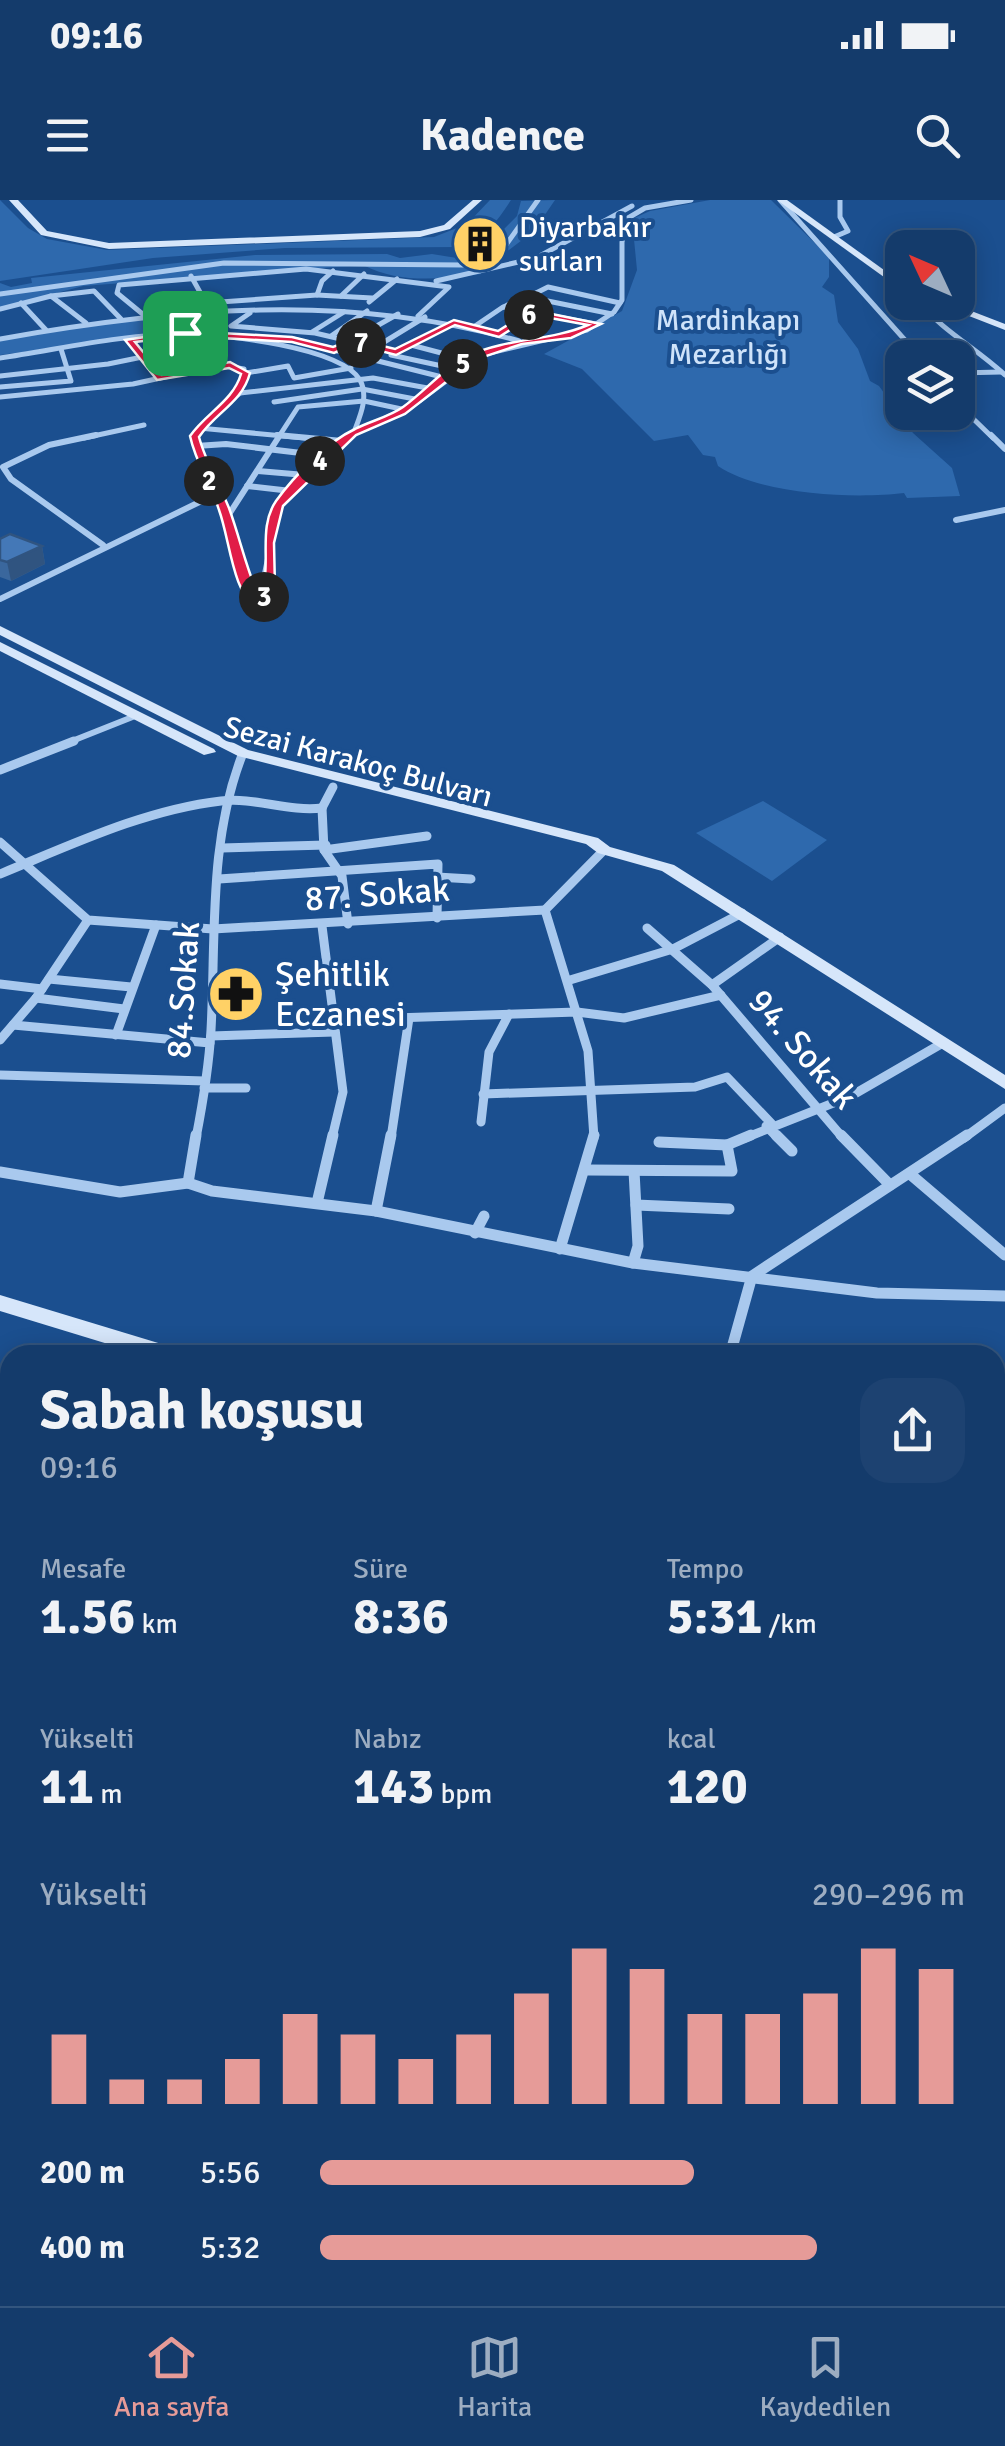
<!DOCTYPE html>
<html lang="tr">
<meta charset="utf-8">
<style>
body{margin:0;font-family:Signika,sans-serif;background:#1d4271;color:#f1f3f6;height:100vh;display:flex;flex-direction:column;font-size:38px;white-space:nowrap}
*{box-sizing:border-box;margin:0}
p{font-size:32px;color:#9dadc1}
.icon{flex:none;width:55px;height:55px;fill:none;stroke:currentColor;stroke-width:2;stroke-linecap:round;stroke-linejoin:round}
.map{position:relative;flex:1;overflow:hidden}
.sheet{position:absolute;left:0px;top:1145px;width:1005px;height:962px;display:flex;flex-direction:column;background:#143b6b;border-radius:30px 30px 0 0;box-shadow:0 5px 25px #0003,0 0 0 2px #33557e}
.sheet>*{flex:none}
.needle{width:65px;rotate:314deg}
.fabs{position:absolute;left:885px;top:30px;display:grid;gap:20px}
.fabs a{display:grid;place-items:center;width:90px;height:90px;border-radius:20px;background:#143b6b;box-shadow:0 5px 25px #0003,0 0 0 2px #33557e;font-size:50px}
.pin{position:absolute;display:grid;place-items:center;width:85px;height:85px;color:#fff;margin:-42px;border-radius:20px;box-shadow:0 5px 15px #0006}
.km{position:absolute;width:50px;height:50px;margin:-25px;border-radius:50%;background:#222;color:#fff;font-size:28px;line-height:50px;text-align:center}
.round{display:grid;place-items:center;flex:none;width:105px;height:105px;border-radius:30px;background:#1d4271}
.summary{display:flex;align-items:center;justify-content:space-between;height:170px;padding:0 40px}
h1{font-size:55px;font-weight:700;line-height:75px}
.stats{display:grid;grid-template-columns:repeat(3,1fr);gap:15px;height:170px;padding:10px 40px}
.stats div{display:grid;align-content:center}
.stats b{font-size:50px;font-weight:700}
.stats small{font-size:28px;font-weight:400}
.stats p{font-size:28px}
.chart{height:280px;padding:20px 40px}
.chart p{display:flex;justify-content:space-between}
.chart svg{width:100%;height:180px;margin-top:10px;stroke:#e69b98;stroke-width:6}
ul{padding:0 40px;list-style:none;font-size:32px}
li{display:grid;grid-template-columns:160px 120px 1fr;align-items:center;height:75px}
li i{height:25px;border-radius:12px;background:#e69b98}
.status{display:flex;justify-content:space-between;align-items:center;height:70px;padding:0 50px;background:#143b6b;direction:ltr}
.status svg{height:28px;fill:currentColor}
header{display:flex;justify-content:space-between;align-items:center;height:130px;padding:0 40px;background:#143b6b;font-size:45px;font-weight:700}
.menu{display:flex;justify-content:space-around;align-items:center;height:140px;border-top:2px solid #33557e;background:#143b6b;font-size:28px;color:#9dadc1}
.menu a{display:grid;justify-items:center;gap:5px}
.menu .selected{color:#e69b98}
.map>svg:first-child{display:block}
.green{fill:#2e69ad}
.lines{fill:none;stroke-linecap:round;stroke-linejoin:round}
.street-far4{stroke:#a9c9ee;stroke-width:5}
.street-far3{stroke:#a9c9ee;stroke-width:6}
.street-far2{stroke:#a9c9ee;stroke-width:9}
.street-far1{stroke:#a9c9ee;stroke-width:11}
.street{stroke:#a9c9ee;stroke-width:14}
.secondary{fill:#d6e6fa;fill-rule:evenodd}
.highway{fill:#fff;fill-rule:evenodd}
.rail-casing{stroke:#fff;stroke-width:11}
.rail{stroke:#1b4f8f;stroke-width:8;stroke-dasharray:21;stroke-linecap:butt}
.wall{fill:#3a679d}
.shaded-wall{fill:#305480}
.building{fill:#4478b7;stroke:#305480;stroke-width:2.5}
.route{fill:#e11d48;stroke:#fff;stroke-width:2.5;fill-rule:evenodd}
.labels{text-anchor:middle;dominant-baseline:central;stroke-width:8;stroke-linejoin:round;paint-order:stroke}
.far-poi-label{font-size:30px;fill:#fff;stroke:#1b4f8f;text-anchor:start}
.far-park-label{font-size:30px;fill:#cfe3fa;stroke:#1b4f8f}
.far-street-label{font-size:30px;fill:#fff;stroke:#1b4f8f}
.street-label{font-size:35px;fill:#fff;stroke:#1b4f8f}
.poi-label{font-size:35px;fill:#fff;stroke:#1b4f8f;text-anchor:start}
</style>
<div class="status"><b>09:16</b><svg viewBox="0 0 49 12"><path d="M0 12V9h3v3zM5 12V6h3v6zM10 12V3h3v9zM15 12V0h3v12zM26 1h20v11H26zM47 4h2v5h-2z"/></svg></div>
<header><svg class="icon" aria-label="menu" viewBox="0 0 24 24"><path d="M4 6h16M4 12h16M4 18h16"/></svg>Kadence<svg class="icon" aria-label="search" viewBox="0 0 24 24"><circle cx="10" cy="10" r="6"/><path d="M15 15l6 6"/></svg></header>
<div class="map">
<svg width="1005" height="2106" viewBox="0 0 1005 2106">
<rect width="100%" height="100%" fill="#1b4f8f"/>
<!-- green -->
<g class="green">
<path d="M 0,0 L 28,28 L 47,39 L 107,50 L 434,37 L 467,24 L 490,0 L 511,0 C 498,20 485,39 462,47 L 285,48 L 153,58 L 0,81 Z"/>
<path d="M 555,0 L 540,22 L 543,24 L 497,59 L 481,65 L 481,74 C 439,79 400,84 363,65 L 83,86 L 0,108 L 0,83 L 11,87 L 32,83 L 31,78 L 255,55 L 387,54 L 400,58 L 432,54 L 463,59 L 490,41 L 504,38 L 497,36 L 517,16 L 521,1 Z"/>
<path d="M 710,0 L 771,0 L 829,57 L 829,77 L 822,87 L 834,95 L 838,122 L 858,149 L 870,181 L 879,186 L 913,233 L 952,268 L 960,296 L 907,298 L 904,293 C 855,299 761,295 718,266 L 715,257 L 703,255 L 688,235 L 654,241 L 582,169 L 544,154 L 622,111 L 637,70 L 632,19 L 650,11 Z"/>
<polygon points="167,118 180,121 177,131 0,155 0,141 82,125"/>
<polygon points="763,601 827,640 772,681 696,633"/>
<polygon points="0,1188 10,1191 10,1360 0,1376"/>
</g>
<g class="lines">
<!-- street-far4 -->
<g class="street-far4">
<polyline points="780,0 921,158"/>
<polyline points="834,37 848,31 840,17 840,0"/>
<polyline points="333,71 322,81 317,95 372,98"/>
<polyline points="191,76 206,103 317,95"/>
<polyline points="436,81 536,58 632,6"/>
<polyline points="0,94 224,63 463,65 503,49 538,0"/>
<polyline points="51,96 94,91 121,119"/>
<polyline points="341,96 364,74"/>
<polyline points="528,97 548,87 620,103"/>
<polyline points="369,102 397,79"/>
<path d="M 919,102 C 944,132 976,148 1005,175"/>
<polyline points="21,103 46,130"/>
<polyline points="504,107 523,96 612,114"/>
<polyline points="0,109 51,96 86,123"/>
<polyline points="250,113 231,126 315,133 396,152 454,122"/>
<polyline points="398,114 334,150 446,178"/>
<polyline points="145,116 117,93 119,85 306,69 449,87 418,116"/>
<polyline points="475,126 503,107 596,124"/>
<polyline points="312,132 344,112"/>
<polyline points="499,134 532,113"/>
<polyline points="331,136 367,111"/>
<polyline points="257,137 293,139 334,150"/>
<path d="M 0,139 C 174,108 347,92 519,141"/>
<polyline points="129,140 160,178"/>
<polyline points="411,145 468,160"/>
<polyline points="391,155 456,169"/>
<path d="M 0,158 C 61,149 123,134 185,134 C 222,134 341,147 360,180 C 369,197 360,216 354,232"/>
<polyline points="358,158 425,117"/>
<polyline points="246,173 288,166 294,178 351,168"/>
<polyline points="958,173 1001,172"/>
<polyline points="0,176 108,164 211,143"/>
<polyline points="0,187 71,181 61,149"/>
<polyline points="240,193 373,178 433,189"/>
<polyline points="0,197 133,184 220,165 244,169 240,193 206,221 194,238"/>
<polyline points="274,202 362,189 420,200"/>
<polyline points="958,204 993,238"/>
<polyline points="199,228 305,238"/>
<polyline points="84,238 144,225"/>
<polyline points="278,238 298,207 364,201 406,210"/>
<polyline points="346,238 418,202 481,155 587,130 614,112 622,100 622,42 628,18 645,8 691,0"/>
</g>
<!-- street-far3 -->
<g class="street-far3">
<polyline points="96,235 49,245 3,267 11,279 103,345"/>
<path d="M 195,235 C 195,259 214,279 221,301 C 234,338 238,374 258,408"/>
<polyline points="277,235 342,241"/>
<polyline points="991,235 1005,249"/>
<polyline points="196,246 226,244 326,256"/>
<polyline points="258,271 305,275"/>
<polyline points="247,286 291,291"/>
<polyline points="226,319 280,235"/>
<polyline points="956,320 1005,310"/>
<polyline points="0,399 216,294"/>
<polyline points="258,408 279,305 313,264 351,235"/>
<polyline points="67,543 135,516"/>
</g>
<!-- street-far2 -->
<g class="street-far2">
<polyline points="0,570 74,541"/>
<polyline points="322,608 324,650 342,676 348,724"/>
<polyline points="322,608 333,587"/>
<polyline points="0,642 88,720 213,729 545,710"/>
<polyline points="222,648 326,645"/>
<polyline points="324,650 427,636"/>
<path d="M 0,674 C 71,645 144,610 221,601 C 255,597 288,612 322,608"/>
<polyline points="437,677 471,679"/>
<polyline points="219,679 438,664 437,718"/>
<polyline points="322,726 343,892 332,938"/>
<polyline points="647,728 712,785 843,938"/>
<polyline points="49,779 131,787"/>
<polyline points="570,780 673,749 742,713"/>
<polyline points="0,784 42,789"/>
<polyline points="712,785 780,737"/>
<polyline points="36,798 124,809"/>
<polyline points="332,820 577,812 624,818 721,795"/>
<polyline points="13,825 210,843"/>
<polyline points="116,835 156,725"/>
<polyline points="211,836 334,832"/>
<polyline points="0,840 36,798 88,720"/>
<polyline points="0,875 205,881"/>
<polyline points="204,888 246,888"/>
<polyline points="483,894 695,887 727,877 772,924"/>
<polyline points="481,922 489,852 509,814"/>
<polyline points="766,926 778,938"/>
<path d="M 196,938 C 203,902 209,866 211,830 C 216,737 208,641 243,553"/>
<polyline points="391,938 409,818"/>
<polyline points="594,938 588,851 545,710 604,650"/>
<polyline points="745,938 851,896 941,844"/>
<polyline points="964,938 1005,908"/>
</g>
<!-- street-far1 -->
<g class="street-far1">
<polyline points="776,935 792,951"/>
<polyline points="841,935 890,985"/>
<polyline points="659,942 727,945 751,935"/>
<polyline points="588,970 732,971 727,945"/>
<polyline points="0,972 120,992 188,983 212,991 376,1011 633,1063 877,1093 1005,1096"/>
<polyline points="910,974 1005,1055"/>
<polyline points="188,983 196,935"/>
<polyline points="317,1003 333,935"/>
<polyline points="636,1005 729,1009"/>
<polyline points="376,1011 391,935"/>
<polyline points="475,1033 484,1016"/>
<polyline points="560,1049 594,935"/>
<polyline points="633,1063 638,1046 634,971"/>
<polyline points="730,1155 752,1076 967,935"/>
</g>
<!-- street -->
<polyline class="street" points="995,1738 1005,1741"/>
<!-- secondary -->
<g class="secondary">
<polygon points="9,0 18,0 47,31 109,43 420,31 444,25 473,0 482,0 450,29 420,37 109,49 41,35"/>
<polygon points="777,0 787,0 902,83 902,90"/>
<polygon points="933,102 948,102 1005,124 1005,130"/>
<polygon points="0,426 248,550 598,638 610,647 674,665 1005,875 1005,889 662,671 598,653 586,644 238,556 0,435"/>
<polygon points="0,442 214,549 216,552 204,555 0,451"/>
<polygon points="0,1095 178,1149 182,1155 144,1155 0,1111"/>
<polygon points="995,1353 1005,1355 1005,1375 995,1373"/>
</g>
<!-- highway -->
<g class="highway">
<polygon points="0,1966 10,1971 10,2021 0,2016"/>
<polygon points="0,2072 10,2076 10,2098 31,2098 34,2106 0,2106"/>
<polygon points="92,2098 144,2098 147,2106 95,2106"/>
</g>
<!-- rail casing -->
<g class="rail-casing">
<g id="rail">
<polyline points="0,1707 10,1714"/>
<polyline points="530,2098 541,2106"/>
</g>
</g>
<!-- rail -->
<use href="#rail" class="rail"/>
</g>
<!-- wall -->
<polygon class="wall" points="0,339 42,346 45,364 11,381 0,377"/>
<!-- shaded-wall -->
<polygon class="shaded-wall" points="42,346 45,364 11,381 7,362"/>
<!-- building -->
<polygon class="building" points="10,334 42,346 7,362 0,360 0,339"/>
<!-- route -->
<path class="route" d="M 532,110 L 601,124 L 571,138 L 522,144 L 474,160 L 405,214 L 356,235 L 283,306 L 274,343 L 275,387 L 258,411 C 232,392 230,340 219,310 C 211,284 196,264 190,236 C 206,213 233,201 241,174 L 229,168 L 157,180 L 125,140 L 185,131 L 292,137 L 333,147 L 354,139 L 395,149 L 454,120 L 498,131 ZM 534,115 L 588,125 C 550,141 508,138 470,155 C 446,166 425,191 403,207 C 389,217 370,221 355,229 C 327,242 294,276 276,301 C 256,330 274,369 259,397 C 246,368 240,338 229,308 C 219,283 206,263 199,237 C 216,212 242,203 250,173 L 230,162 L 162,175 L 135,142 L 185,136 L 292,142 L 334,153 L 354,144 L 396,155 L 455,125 L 499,137 Z"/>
<!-- icons -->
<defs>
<g id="building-disc" transform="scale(2.875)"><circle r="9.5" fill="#ffd166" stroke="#1b4f8f"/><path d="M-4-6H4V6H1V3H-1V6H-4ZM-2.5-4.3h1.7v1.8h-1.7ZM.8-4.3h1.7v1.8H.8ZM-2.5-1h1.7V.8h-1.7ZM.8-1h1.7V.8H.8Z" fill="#111"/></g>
<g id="pharmacy-disc" transform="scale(2.875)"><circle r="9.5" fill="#ffd166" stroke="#1b4f8f"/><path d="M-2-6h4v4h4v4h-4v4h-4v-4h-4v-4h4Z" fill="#111"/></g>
</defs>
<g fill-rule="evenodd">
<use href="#building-disc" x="480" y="44"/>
<use href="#pharmacy-disc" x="236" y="794"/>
</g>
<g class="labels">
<!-- far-poi labels -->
<g class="far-poi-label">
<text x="519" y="27">Diyarbakır<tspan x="519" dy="34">surları</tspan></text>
</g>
<!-- far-park labels -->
<g class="far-park-label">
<text x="728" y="120">Mardinkapı<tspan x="728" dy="34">Mezarlığı</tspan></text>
</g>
<!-- far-street labels -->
<g class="far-street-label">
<text transform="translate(358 562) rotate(15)">Sezai Karakoç Bulvarı</text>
</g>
<!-- street labels -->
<g class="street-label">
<text transform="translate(377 694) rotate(-4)">87. Sokak</text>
<text transform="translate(183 790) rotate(-86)">84.Sokak</text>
<text transform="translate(803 849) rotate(49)">94. Sokak</text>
</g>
<!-- poi labels -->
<g class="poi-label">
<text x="275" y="774">Şehitlik<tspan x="275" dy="40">Eczanesi</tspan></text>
</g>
</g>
</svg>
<div class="fabs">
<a><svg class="needle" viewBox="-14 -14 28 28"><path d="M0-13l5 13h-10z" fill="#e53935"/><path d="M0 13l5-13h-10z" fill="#9dadc1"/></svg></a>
<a><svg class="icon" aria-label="layers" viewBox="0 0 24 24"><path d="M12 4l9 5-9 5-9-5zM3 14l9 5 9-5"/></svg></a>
</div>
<div class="pin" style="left:185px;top:133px;background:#1e9e55"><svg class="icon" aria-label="arrive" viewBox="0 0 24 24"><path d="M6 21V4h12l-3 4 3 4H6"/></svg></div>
<b class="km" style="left:209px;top:281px">2</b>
<b class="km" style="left:264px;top:397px">3</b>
<b class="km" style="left:320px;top:261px">4</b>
<b class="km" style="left:463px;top:164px">5</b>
<b class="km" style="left:529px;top:115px">6</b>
<b class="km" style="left:361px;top:143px">7</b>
<section class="sheet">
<div class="summary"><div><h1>Sabah koşusu</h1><p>09:16</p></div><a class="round"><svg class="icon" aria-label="share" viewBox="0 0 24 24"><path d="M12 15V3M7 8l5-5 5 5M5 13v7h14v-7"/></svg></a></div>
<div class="stats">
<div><p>Mesafe</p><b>1.56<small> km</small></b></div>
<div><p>Süre</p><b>8:36</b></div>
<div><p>Tempo</p><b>5:31<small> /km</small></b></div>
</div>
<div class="stats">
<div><p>Yükselti</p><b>11<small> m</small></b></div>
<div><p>Nabız</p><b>143<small> bpm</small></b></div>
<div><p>kcal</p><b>120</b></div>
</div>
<div class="chart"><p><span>Yükselti</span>290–296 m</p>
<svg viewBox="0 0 160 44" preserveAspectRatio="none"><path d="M5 44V27M15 44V38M25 44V38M35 44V33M45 44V22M55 44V27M65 44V33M75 44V27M85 44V17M95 44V6M105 44V11M115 44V22M125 44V22M135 44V17M145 44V6M155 44V11"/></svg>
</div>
<ul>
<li><b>200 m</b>5:56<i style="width:58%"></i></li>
<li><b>400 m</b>5:32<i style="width:77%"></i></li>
</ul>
</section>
</div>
<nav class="menu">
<a class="selected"><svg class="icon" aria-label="home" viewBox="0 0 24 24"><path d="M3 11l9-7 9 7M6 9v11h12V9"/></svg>Ana sayfa</a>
<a><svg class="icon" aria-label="map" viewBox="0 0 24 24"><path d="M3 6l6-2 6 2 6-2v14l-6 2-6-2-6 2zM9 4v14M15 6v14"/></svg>Harita</a>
<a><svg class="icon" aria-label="saved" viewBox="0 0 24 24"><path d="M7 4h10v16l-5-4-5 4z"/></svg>Kaydedilen</a>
</nav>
